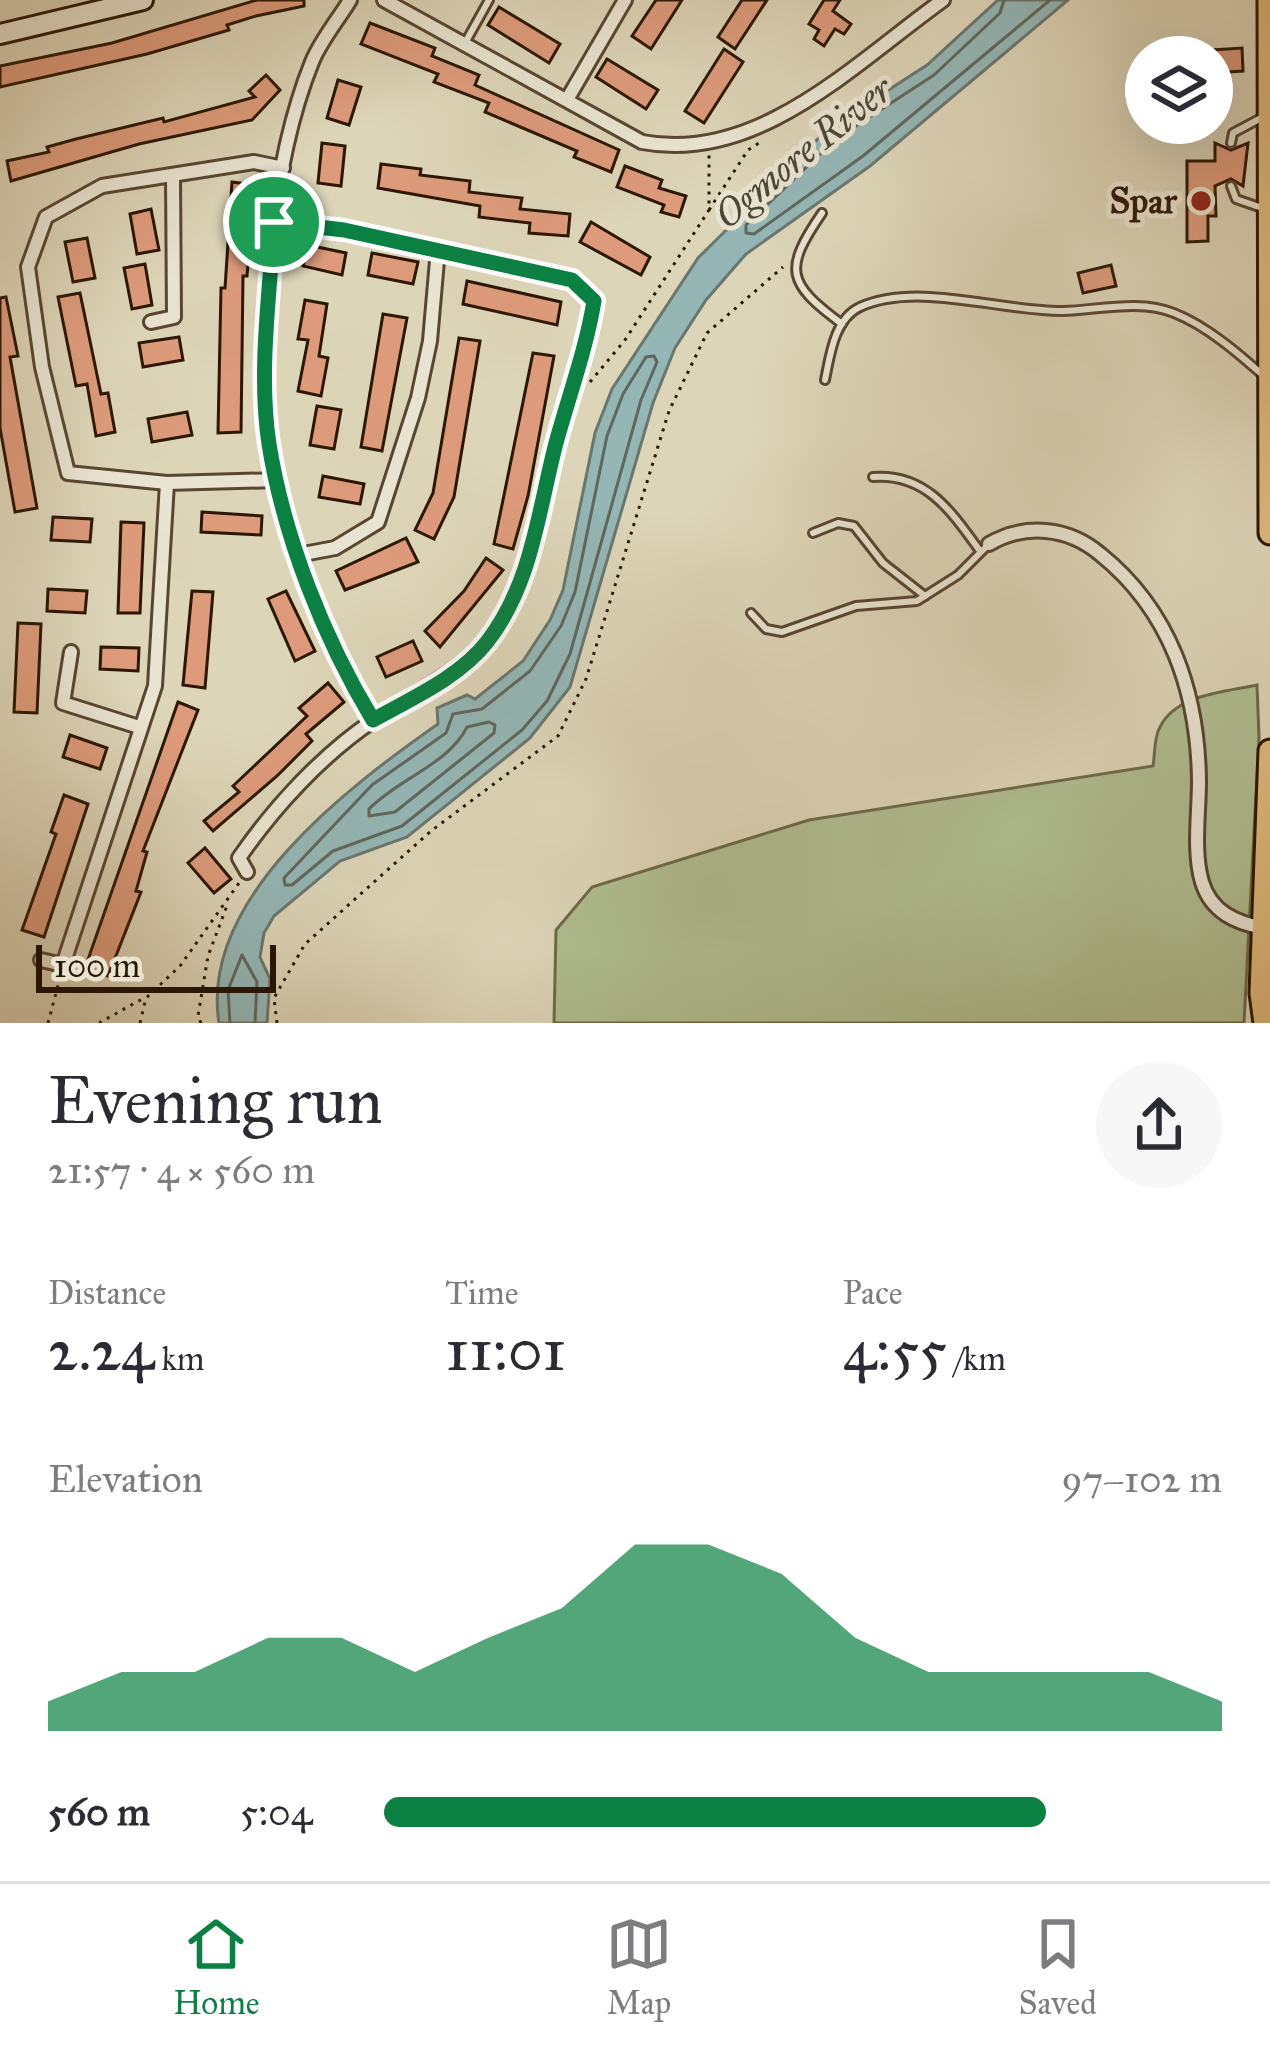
<!DOCTYPE html>
<meta charset="utf-8">
<style>
body{margin:0;font-family:"IM FELL Great Primer",serif;background:#f7f7f7;color:#2b2b33;height:100vh;display:flex;flex-direction:column;font-size:45px;white-space:nowrap}
*{box-sizing:border-box;margin:0}
p{font-size:39px;color:#7c7c81}
.icon{flex:none;width:66px;height:66px;fill:none;stroke:currentColor;stroke-width:2;stroke-linecap:round;stroke-linejoin:round}
.map{position:relative;height:1023px;overflow:hidden}
.panel{display:flex;flex-direction:column;background:#fff;flex:1}
.panel>*{flex:none}
.buttons{position:absolute;left:1125px;top:36px;display:grid;gap:24px}
.buttons a{display:grid;place-items:center;width:108px;height:108px;border-radius:50%;background:#fff;box-shadow:0 12px 48px #0002;font-size:60px}
.scale{position:absolute;left:36px;bottom:30px;width:240px;box-sizing:border-box;padding-left:12px;border:6px solid #2b1704;border-top:0;font-size:33px;line-height:42px;white-space:nowrap;color:#2b1704;-webkit-text-stroke:9px #e9e4d1;paint-order:stroke}
.pin{position:absolute;display:grid;place-items:center;width:102px;height:102px;color:#fff;margin:-51px;border:6px solid #fff;border-radius:50%;box-shadow:0 3px 12px #0007}
.round{display:grid;place-items:center;flex:none;width:126px;height:126px;border-radius:63px;background:#f7f7f7}
.head{display:flex;align-items:center;justify-content:space-between;height:204px;padding:0 48px}
h1{font-size:66px;font-weight:600;line-height:90px}
.metrics{display:grid;grid-template-columns:repeat(3,1fr);gap:18px;height:204px;padding:12px 48px}
.metrics div{display:grid;align-content:center}
.metrics b{font-size:60px;font-weight:600}
.metrics small{font-size:33px;font-weight:400}
.metrics p{font-size:33px}
.chart{height:336px;padding:24px 48px}
.chart p{display:flex;justify-content:space-between}
.chart svg{width:100%;height:216px;margin-top:12px;fill:#0b8043;opacity:.7}
ul{padding:0 48px;list-style:none;font-size:39px}
li{display:grid;grid-template-columns:192px 144px 1fr;align-items:center;height:90px}
li i{height:30px;border-radius:15px;background:#0b8043}
.tabs{display:flex;justify-content:space-around;align-items:center;height:168px;border-top:3px solid #e1e1e2;background:#fff;font-size:33px;color:#7c7c81}
.tabs a{display:grid;justify-items:center;gap:6px}
.tabs .current{color:#0b8043}
.map>svg:first-child{display:block}
.green{fill:#afbd90;stroke:#6d6a4a;stroke-width:3}
.water{fill:#94b7b6;stroke:#6a776f;stroke-width:3}
.lines{fill:none;stroke-linecap:round;stroke-linejoin:round}
.shore{stroke:#60675d;stroke-width:3}
.building{fill:#dd9b7b;stroke:#2b1704;stroke-width:3}
.lane-casing{stroke:#584631;stroke-width:12}
.street-casing{stroke:#584631;stroke-width:18}
.secondary-casing{stroke:#2b1704;stroke-width:24}
.primary-casing{stroke:#2b1704;stroke-width:27}
.path{stroke:#2b1704;stroke-width:3;stroke-dasharray:3 6;stroke-linecap:butt}
.lane{stroke:#e9e4d1;stroke-width:6}
.street{stroke:#e9e4d1;stroke-width:12}
.secondary{stroke:#e9e4d1;stroke-width:18}
.primary{stroke:#deba7c;stroke-width:21}
.route-casing{stroke:#fff;stroke-width:24}
.route{stroke:#0b8043;stroke-width:15}
.poi-dot{fill:#8f2418;stroke:#e9e4d1;stroke-width:4.5}
.labels{text-anchor:middle;dominant-baseline:central;stroke-width:10;stroke-linejoin:round;paint-order:stroke}
.poi-label{font-size:36px;font-weight:bold;fill:#2b1704;stroke:#e9e4d1;text-anchor:end}
.water-label{font-size:39px;font-style:italic;fill:#4a4739;stroke:#e9e4d1}
</style>
<div class="map">
<svg width="1270" height="1023" viewBox="0 0 1270 1023">
<rect width="100%" height="100%" fill="#ddd5b8"/>
<filter id="stains"><feTurbulence type="fractalNoise" baseFrequency=".00167" numOctaves="4"/><feColorMatrix values="0 0 0 0 .2 0 0 0 0 .09 0 0 0 0 .02 0 0 0 .5 -.17"/></filter>
<radialGradient id="worn" r=".72"><stop offset=".6" stop-color="#630" stop-opacity="0"/><stop offset="1" stop-color="#630" stop-opacity=".3"/></radialGradient>
<!-- green -->
<path class="green" d="M 1257,685 L 1259,737 L 1244,1023 L 554,1023 L 556,930 L 592,887 L 809,820 L 1153,766 C 1155,754 1154,737 1160,727 C 1176,694 1226,692 1257,685 Z"/>
<!-- water -->
<path class="water" d="M 998,0 L 1068,0 L 870,166 L 746,254 L 706,300 L 675,348 L 653,403 L 570,687 L 530,738 L 407,837 L 340,861 L 274,916 L 264,933 L 260,957 L 270,979 L 267,1023 L 219,1023 C 199,899 348,787 438,724 L 437,708 L 467,695 L 475,699 L 523,661 L 550,620 L 563,590 L 595,433 L 612,389 L 698,258 L 828,129 L 927,65 Z"/>
<g class="lines">
<!-- shore -->
<g class="shore">
<polyline points="1004,0 1000,13 934,75 836,139 746,225 746,233 754,234 863,156 1050,0"/>
<polygon points="654,356 657,362 641,400 570,654 547,701 522,730 402,826 333,851 292,885 285,885 284,878 372,785 446,733 453,714 482,709 530,671 561,626 575,592 607,436 623,394 646,357"/>
<path d="M 489,722 L 495,725 L 494,733 L 395,812 L 369,816 L 369,809 C 398,779 449,764 467,727 Z"/>
<polyline points="230,1023 228,990 242,955 257,982 255,1023"/>
</g>
</g>
<!-- building -->
<g class="building">
<polygon points="257,0 304,0 304,6 256,16 227,25 229,30 147,54 0,87 0,66 112,43"/>
<polygon points="656,0 682,0 651,49 632,36"/>
<polygon points="742,0 767,0 735,49 718,37"/>
<polygon points="824,0 840,0 833,11 851,24 844,34 835,29 824,46 814,39 819,30 809,24"/>
<polygon points="499,7 560,44 549,63 488,25"/>
<polygon points="370,23 435,48 432,56 479,75 475,85 619,150 611,172 574,157 577,151 485,112 489,103 434,82 438,74 361,44"/>
<polygon points="1242,48 1243,71 1212,73 1212,50"/>
<polygon points="724,49 743,62 704,123 685,111"/>
<polygon points="607,59 658,90 646,109 596,77"/>
<polygon points="266,75 280,90 252,120 139,144 11,181 7,161 49,152 47,147 76,139 163,118 164,122 255,97 249,91"/>
<polygon points="338,80 361,87 349,125 327,118"/>
<polygon points="322,143 345,146 341,186 318,183"/>
<polygon points="1215,143 1231,150 1248,143 1243,186 1231,179 1215,186 1216,216 1208,216 1208,241 1187,242 1187,161 1215,161"/>
<polygon points="381,164 421,169 420,175 470,181 469,192 522,198 520,209 570,214 568,236 529,233 530,223 479,217 480,206 378,188"/>
<polygon points="625,166 662,180 659,188 686,196 679,217 661,212 664,205 617,187"/>
<polygon points="232,182 255,185 247,276 243,276 241,432 218,433 221,288 225,288"/>
<polygon points="151,209 159,250 137,254 130,214"/>
<polygon points="591,222 650,257 641,275 580,242"/>
<polygon points="87,238 95,278 73,282 65,242"/>
<polygon points="308,245 346,253 342,275 303,266"/>
<polygon points="372,253 418,262 413,284 368,275"/>
<polygon points="145,264 152,305 132,309 124,268"/>
<polygon points="1111,265 1116,286 1083,293 1078,273"/>
<polygon points="467,281 561,302 557,325 463,304"/>
<polygon points="80,293 101,394 108,393 115,432 96,436 87,384 76,386 58,297"/>
<polygon points="6,297 18,356 10,357 37,508 15,512 0,428 0,298"/>
<polygon points="305,300 327,304 319,356 328,358 321,396 298,391 308,340 298,339"/>
<polygon points="383,314 407,318 382,451 361,447"/>
<polygon points="179,337 183,360 143,367 139,343"/>
<polygon points="459,338 480,341 454,497 434,539 415,530 433,493"/>
<polygon points="533,353 554,356 528,496 513,549 494,544"/>
<polygon points="317,406 341,410 334,449 310,445"/>
<polygon points="187,412 192,435 152,442 148,419"/>
<polygon points="323,476 364,484 360,504 319,497"/>
<polygon points="202,512 262,516 261,535 201,532"/>
<polygon points="53,517 92,519 90,542 51,540"/>
<polygon points="121,522 144,523 140,613 118,613"/>
<polygon points="406,538 418,562 345,590 336,571"/>
<polygon points="486,558 503,570 440,647 425,631 464,591"/>
<polygon points="48,589 87,591 85,613 47,611"/>
<polygon points="192,591 213,592 205,688 183,685"/>
<polygon points="286,591 315,651 295,661 268,599"/>
<polygon points="18,623 41,624 37,713 14,712"/>
<polygon points="413,641 422,661 386,677 377,657"/>
<polygon points="101,647 139,648 138,671 100,669"/>
<polygon points="328,683 344,702 306,734 312,741 277,776 213,831 204,821 239,792 233,786 307,716 299,708"/>
<polygon points="178,702 198,710 143,851 147,852 136,891 141,892 108,976 85,968"/>
<polygon points="70,735 107,748 100,769 63,757"/>
<polygon points="64,795 88,804 44,937 22,930 56,834 51,832"/>
<polygon points="205,848 231,879 214,893 188,863"/>
</g>
<g class="lines">
<!-- lane casing -->
<g class="lane-casing">
<g id="lane">
<polyline points="465,43 489,0"/>
<polyline points="1231,143 1233,133 1263,117"/>
<polyline points="1231,186 1236,199 1265,209"/>
<path d="M 822,213 C 783,270 787,283 842,324"/>
<path d="M 825,380 C 830,356 834,319 860,307 C 918,281 1003,312 1063,311 C 1098,310 1140,299 1174,313 C 1207,326 1239,354 1265,377"/>
<path d="M 873,477 C 926,473 951,511 980,551"/>
<polyline points="813,533 838,523 854,526 883,563 925,596"/>
<polyline points="751,613 766,629 782,632 856,606 917,601 958,575 989,544"/>
</g>
</g>
<!-- street casing -->
<g class="street-casing">
<g id="street">
<path d="M 350,0 C 338,20 321,40 312,62 C 271,163 256,331 269,440 C 279,529 326,644 372,720"/>
<path d="M 384,0 L 642,142 C 758,164 855,63 943,0"/>
<polyline points="568,98 625,0"/>
<polyline points="151,322 174,317 173,176"/>
<polyline points="278,480 167,483 68,473 42,367 28,267 46,217 102,186 254,162 283,168"/>
<path d="M 989,544 C 1025,523 1068,527 1100,554 C 1170,610 1198,692 1199,781 C 1199,813 1193,852 1202,882 C 1211,912 1236,923 1264,928"/>
<polyline points="298,555 335,548 378,522 418,398 430,341 438,249"/>
<polyline points="71,652 63,703 139,727"/>
<path d="M 247,872 L 239,858 C 274,807 322,755 374,720 C 410,695 448,678 481,648 C 531,602 540,505 556,443 C 569,395 585,350 594,301 L 572,280 L 344,230 L 274,222"/>
<polyline points="41,960 63,965 155,686 167,483"/>
</g>
</g>
<!-- secondary casing -->
<g class="secondary-casing">
<polyline id="secondary" points="0,34 143,0"/>
</g>
<!-- primary casing -->
<g class="primary-casing">
<g id="primary">
<polyline points="1269,0 1270,533"/>
<polyline points="1265,1023 1261,993 1270,751"/>
</g>
</g>
<!-- path -->
<g class="path">
<polyline points="709,210 748,150 762,141"/>
<polyline points="590,382 625,340 709,210 709,153"/>
<polyline points="48,1023 60,978"/>
<polyline points="99,1023 144,998"/>
<polyline points="140,1023 146,998 180,966 239,883"/>
<polyline points="201,1023 198,1016 208,956 228,903"/>
<polyline points="277,1023 274,998 305,944 431,831 558,736 586,679 669,411 707,333 783,267"/>
</g>
<!-- lane -->
<use href="#lane" class="lane"/>
<!-- street -->
<use href="#street" class="street"/>
<!-- secondary -->
<use href="#secondary" class="secondary"/>
<!-- primary -->
<use href="#primary" class="primary"/>
</g>
<g class="lines">
<!-- route casing -->
<g class="route-casing">
<path id="route" d="M 274,222 L 344,230 L 572,280 L 594,301 C 586,350 569,395 556,443 C 538,512 532,584 487,642 C 460,677 410,699 373,720 C 324,639 284,538 269,444 C 258,372 270,294 274,222 Z"/>
</g>
<!-- route -->
<use href="#route" class="route"/>
</g>
<!-- markers -->
<circle class="poi-dot" cx="1201" cy="201" r="12"/>
<g class="labels">
<!-- poi labels -->
<g class="poi-label">
<text x="1177" y="201">Spar</text>
</g>
<!-- water labels -->
<g class="water-label">
<text transform="translate(803 152) rotate(-39)">Ogmore River</text>
</g>
</g>
<rect width="100%" height="100%" filter="url(#stains)"/>
<rect width="100%" height="100%" fill="url(#worn)"/>
</svg>
<div class="buttons">
<a><svg class="icon" aria-label="layers" viewBox="0 0 24 24"><path d="M12 4l9 5-9 5-9-5zM3 14l9 5 9-5"/></svg></a>
</div>
<div class="scale">100 m</div>
<div class="pin" style="left:274px;top:222px;background:#1e9e55"><svg class="icon" aria-label="arrive" viewBox="0 0 24 24"><path d="M6 21V4h12l-3 4 3 4H6"/></svg></div>
</div>
<section class="panel">
<div class="head"><div><h1>Evening run</h1><p>21:57 · 4 × 560 m</p></div><a class="round"><svg class="icon" aria-label="share" viewBox="0 0 24 24"><path d="M12 15V3M7 8l5-5 5 5M5 13v7h14v-7"/></svg></a></div>
<div class="metrics">
<div><p>Distance</p><b>2.24<small> km</small></b></div>
<div><p>Time</p><b>11:01</b></div>
<div><p>Pace</p><b>4:55<small> /km</small></b></div>
</div>
<div class="chart"><p><span>Elevation</span>97–102 m</p>
<svg viewBox="0 0 160 44" preserveAspectRatio="none"><path d="M0 44V38L10 32L20 32L30 25L40 25L50 32L60 25L70 19L80 6L90 6L100 12L110 25L120 32L130 32L140 32L150 32L160 38V44z"/></svg>
</div>
<ul>
<li><b>560 m</b>5:04<i style="width:79%"></i></li>
</ul>
</section>
<nav class="tabs">
<a class="current"><svg class="icon" aria-label="home" viewBox="0 0 24 24"><path d="M3 11l9-7 9 7M6 9v11h12V9"/></svg>Home</a>
<a><svg class="icon" aria-label="map" viewBox="0 0 24 24"><path d="M3 6l6-2 6 2 6-2v14l-6 2-6-2-6 2zM9 4v14M15 6v14"/></svg>Map</a>
<a><svg class="icon" aria-label="saved" viewBox="0 0 24 24"><path d="M7 4h10v16l-5-4-5 4z"/></svg>Saved</a>
</nav>
